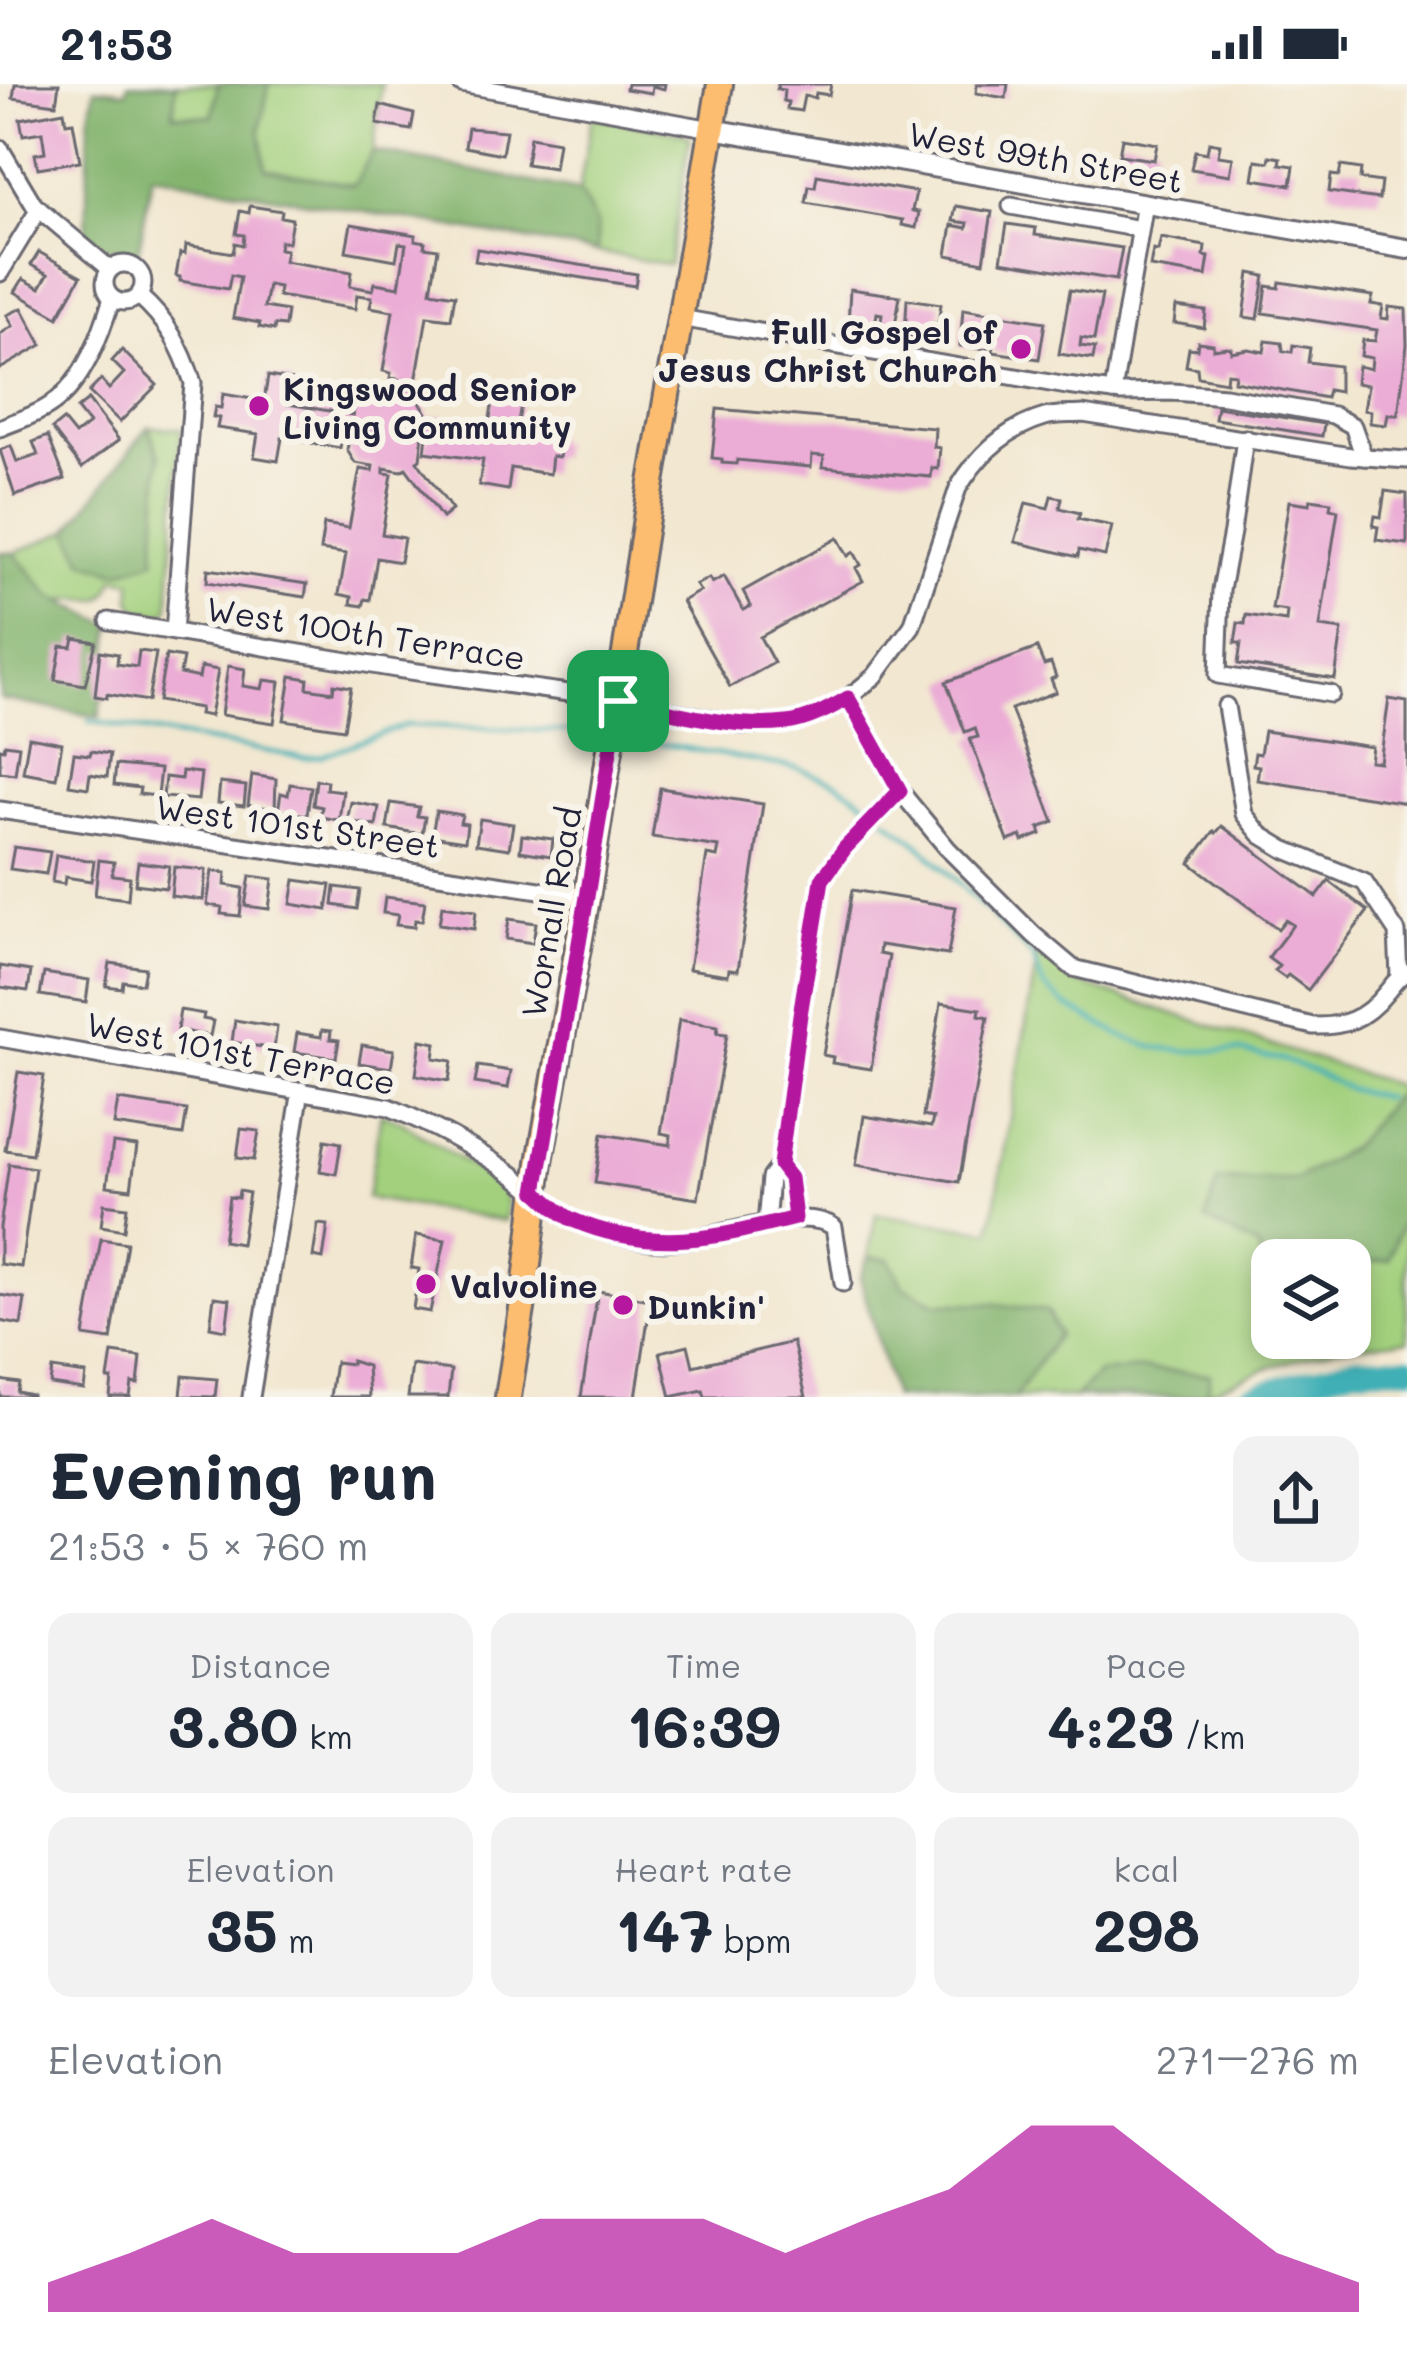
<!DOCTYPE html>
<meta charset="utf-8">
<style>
body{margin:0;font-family:Mali,sans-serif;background:#f2f2f3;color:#1f2937;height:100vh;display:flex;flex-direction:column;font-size:45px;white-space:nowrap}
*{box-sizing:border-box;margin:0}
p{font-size:39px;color:#747a83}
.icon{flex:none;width:66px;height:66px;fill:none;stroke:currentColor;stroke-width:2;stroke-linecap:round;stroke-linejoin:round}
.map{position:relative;height:1313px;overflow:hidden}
.sheet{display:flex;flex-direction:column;background:#fff;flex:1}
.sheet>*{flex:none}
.controls{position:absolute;left:1251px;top:1155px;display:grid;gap:24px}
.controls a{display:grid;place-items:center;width:120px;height:120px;border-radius:24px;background:#fff;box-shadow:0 6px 18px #0003;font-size:60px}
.pin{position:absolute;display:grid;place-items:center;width:102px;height:102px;color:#fff;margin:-51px;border-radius:24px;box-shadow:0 6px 18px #0006}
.round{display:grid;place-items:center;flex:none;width:126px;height:126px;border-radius:24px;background:#f2f2f3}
.headline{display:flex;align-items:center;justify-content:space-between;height:204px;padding:0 48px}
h1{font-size:66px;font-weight:700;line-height:90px}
.figures{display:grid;grid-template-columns:repeat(3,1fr);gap:18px;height:204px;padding:12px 48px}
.figures div{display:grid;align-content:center;border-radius:24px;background:#f2f2f3;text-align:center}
.figures b{font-size:60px;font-weight:700}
.figures small{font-size:33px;font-weight:400}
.figures p{font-size:33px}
.chart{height:336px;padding:24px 48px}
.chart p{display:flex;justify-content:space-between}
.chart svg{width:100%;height:216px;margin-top:12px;fill:#b5179e;opacity:.7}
.status{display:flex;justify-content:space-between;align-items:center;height:84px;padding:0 60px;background:#fff;direction:ltr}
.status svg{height:33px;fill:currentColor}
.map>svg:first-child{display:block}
.green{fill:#a2d07d;stroke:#62795c;stroke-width:3}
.forest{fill:#81b26c;stroke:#526a54;stroke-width:3}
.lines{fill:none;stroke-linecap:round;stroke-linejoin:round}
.stream{stroke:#3fb0b6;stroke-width:4.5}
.river{stroke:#3fb0b6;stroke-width:24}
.building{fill:#ebacd5}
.minor-casing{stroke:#6b676f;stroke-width:21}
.tertiary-casing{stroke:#6b676f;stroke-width:24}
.primary-casing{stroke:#6b676f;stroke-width:30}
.minor{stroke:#fff;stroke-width:15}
.tertiary{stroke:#fff;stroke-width:18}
.primary{stroke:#fcbd6f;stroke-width:24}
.route-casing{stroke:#fff;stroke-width:24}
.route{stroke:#b5179e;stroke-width:15}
.poi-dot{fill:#b5179e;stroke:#f7f3e8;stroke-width:4.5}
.labels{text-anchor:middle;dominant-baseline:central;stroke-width:12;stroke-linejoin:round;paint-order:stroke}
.street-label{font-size:33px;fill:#22223b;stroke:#f7f3e8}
.poi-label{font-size:33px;font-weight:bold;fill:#22223b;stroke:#f7f3e8;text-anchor:start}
</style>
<div class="status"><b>21:53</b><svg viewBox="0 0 49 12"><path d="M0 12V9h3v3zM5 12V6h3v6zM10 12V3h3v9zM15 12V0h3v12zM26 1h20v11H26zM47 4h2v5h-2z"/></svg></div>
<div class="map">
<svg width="1407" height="1313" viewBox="0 0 1407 1313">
<rect width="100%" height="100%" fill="#f7f3e8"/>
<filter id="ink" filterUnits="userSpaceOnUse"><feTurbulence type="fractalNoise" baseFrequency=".00833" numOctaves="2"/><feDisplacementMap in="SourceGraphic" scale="24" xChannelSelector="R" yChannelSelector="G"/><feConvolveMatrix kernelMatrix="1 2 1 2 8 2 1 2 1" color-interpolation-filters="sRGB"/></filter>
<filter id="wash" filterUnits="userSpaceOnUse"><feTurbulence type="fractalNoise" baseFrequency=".004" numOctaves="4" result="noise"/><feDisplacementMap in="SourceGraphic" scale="48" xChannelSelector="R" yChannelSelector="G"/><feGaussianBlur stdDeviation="2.7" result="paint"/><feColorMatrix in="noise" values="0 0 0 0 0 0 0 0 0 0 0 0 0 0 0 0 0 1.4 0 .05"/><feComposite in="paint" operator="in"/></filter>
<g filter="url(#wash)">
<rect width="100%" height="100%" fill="#f2e7d0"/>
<!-- green -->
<g class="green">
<polygon points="176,0 218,0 213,33 173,30"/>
<polygon points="269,0 382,0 373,67 355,101 265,85 260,46"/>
<polygon points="592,32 685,50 690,54 669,181 597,168 597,139 579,107"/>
<path d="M 148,343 L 181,345 L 169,523 L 163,531 L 137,526 L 131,516 L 132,497 L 115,494 C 102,531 87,508 62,517 L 51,512 L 14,469 L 69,446 L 85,477 L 160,372 Z"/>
<polygon points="1039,863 1072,897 1402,1003 1353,1062 1296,1096 1218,1097 1259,1164 1266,1215 1272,1214 1272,1254 1350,1254 1350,1182 1389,1175 1407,1125 1407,1256 1334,1264 1264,1285 1208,1308 1210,1291 1099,1290 1075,1313 1015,1313 1058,1250 995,1220 936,1219 903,1202 888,1175 868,1173 876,1130 991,1147"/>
<polygon points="381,1030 399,1036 504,1104 507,1121 505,1137 367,1114"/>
</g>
<!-- forest -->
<g class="forest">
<polygon points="128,0 176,0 173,30 212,33 218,0 269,0 260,46 266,85 354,101 373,67 579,107 597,139 597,168 152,91 138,170 103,163 86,148 89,37 95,4 126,7"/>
<polygon points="148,343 160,371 155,476 118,488 84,477 69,446"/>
<polygon points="0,468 14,469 51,512 112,541 99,633 0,615"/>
<polygon points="1402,1003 1407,1004 1407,1125 1389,1176 1350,1182 1350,1176 1272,1176 1272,1214 1266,1217 1259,1164 1205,1136 1218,1097 1296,1096 1353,1062"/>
<polygon points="868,1173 889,1175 903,1202 936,1219 995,1220 1047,1227 1058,1250 1015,1313 893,1313 860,1194"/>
<polygon points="1143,1285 1210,1290 1208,1308 1197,1313 1075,1313 1099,1289"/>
</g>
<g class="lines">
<!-- stream -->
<g class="stream">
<polyline points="89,637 306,674 321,672 406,641 581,648"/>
<polyline points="640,656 797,684 837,699 868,720"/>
<polyline points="886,735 915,757 957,797 1032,872 1044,903 1066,921 1121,952 1152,963 1185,967 1239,967 1283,976 1317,989 1348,1005 1385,1014"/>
</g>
<!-- river -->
<polyline class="river" points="1249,1313 1353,1283 1407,1283"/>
</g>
<g id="blocks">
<!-- building -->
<g class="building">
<polygon points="15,0 59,0 56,20 13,14"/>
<polygon points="627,0 665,0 664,5 652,2 651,9 626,5"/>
<polygon points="778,0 831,0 829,11 816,9 815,14 804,12 801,27 787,25 788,18 783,17 784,6 777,5"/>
<polygon points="977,0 1008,0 1006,14 976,9"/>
<polygon points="380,21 414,30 411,46 377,40"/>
<polygon points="64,27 66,39 73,38 80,77 38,84 35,70 45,68 42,48 23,51 20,35"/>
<polygon points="468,44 506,47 502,70 465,63"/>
<polygon points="530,53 558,58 554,84 526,80"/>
<polygon points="1122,54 1157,60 1154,76 1119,71"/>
<polygon points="1209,58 1220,60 1218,72 1233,74 1230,91 1191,85 1195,67 1207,69"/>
<polygon points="1270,72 1281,74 1280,80 1294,82 1291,101 1253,95 1256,76 1269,78"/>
<polygon points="1341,82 1361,85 1360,95 1381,98 1379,115 1329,108 1331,91 1339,92"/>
<polygon points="817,91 916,108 912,127 919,128 916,144 902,141 903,136 806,119 809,102 815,103"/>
<polygon points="250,122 282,127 281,133 292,135 288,158 280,157 279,165 286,166 284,177 352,188 350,202 373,206 375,199 399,203 406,160 399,159 396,176 346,167 351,140 416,151 415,156 425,158 424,163 438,165 431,207 455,211 451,235 427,232 413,315 419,316 427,329 426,337 431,338 432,332 489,341 493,315 521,320 517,344 556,350 555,359 561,360 559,373 552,372 550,390 511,384 508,406 479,401 483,376 425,368 427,351 423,350 420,375 417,377 452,426 442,434 406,384 402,387 384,384 384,389 392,390 382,450 404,454 400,478 377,474 370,516 365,515 363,522 351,520 352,513 339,510 346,470 320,466 324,440 349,444 360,385 372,387 373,382 355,379 347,366 350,349 343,347 340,364 282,354 278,377 254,373 258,350 217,344 219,334 213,333 215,323 221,324 223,310 264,317 268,292 292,296 288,320 353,331 355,317 368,308 395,312 398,295 390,294 391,289 383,287 393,227 370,223 372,213 357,211 355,225 278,212 279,203 268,201 264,223 287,227 285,242 275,241 274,246 259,243 260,239 233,234 240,193 231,191 228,205 180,197 180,193 176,192 180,169 185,170 186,161 233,169 235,159 243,161 244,151 236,150 240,127 249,129"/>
<polygon points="956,122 992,128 984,178 947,171 952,141 967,144 968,139 953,137"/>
<polygon points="1007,140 1036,144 1035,151 1122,164 1116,196 1001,177"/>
<polygon points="1161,154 1205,162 1204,172 1209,173 1206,192 1150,183 1153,166 1158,167"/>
<polygon points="477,165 637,190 635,202 475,177"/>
<polygon points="39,168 81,192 58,233 15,208 23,195 40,204 48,190 31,181"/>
<polygon points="1250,189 1265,192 1258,235 1244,233"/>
<polygon points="1280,198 1373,212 1371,220 1383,222 1381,234 1388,235 1389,223 1406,225 1407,261 1398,331 1388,330 1386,341 1370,339 1371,327 1364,326 1368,301 1356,299 1358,282 1371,285 1372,274 1361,272 1363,256 1375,257 1377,246 1263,229 1267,202 1279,204"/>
<polygon points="850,205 900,212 894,247 880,245 882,230 877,229 874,246 848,242"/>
<polygon points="1070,206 1102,211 1094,256 1081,254 1080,262 1095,264 1093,275 1059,270"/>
<polygon points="907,215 941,220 938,240 934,239 931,255 905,251"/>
<polygon points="1176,223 1206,227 1204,244 1174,239"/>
<polygon points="22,224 42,261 0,285 0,250 13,242 7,231"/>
<polygon points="963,225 1045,238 1039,275 993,268 995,250 989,249 987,266 960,262"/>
<polygon points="1266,257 1282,259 1283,267 1292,268 1293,261 1310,264 1308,278 1339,282 1339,308 1328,306 1326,314 1234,297 1235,290 1227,289 1226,298 1198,293 1197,284 1186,282 1189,264 1197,265 1198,258 1213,260 1213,265 1227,263 1231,264 1231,268 1248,265 1264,268"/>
<polygon points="122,266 157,301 120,338 89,308 101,296 109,305 124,289 112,277"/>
<polygon points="88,316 119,356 82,384 52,345 63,336 75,351 89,340 77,325"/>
<polygon points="1217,323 1324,340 1322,352 1215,335"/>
<polygon points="717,325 935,344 934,363 940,364 938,385 932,384 931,393 823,383 824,372 812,371 811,383 737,376 736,380 722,379 722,375 712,374"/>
<polygon points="48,352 65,395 15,412 0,366 11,362 17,378 38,371 33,358"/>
<polygon points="1385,407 1407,410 1407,460 1376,456 1378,443 1373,442 1375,432 1381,433"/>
<polygon points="1051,412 1062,414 1060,424 1080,429 1078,435 1112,442 1105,472 1079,466 1078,473 1015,458 1026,419 1048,424"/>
<polygon points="1311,415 1331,418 1330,424 1338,426 1320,543 1342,546 1335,595 1238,580 1241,559 1235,559 1238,539 1245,540 1246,531 1286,537 1287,527 1272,525 1289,417 1310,420"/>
<polygon points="838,454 848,472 854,468 861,481 856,484 863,497 760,553 774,579 730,603 682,517 700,507 696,501 709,494 712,499 724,492 743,526 751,522 743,507"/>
<polygon points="208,485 307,500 305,513 207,498"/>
<polygon points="74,554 96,558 85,601 55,596 61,562 72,563"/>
<polygon points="1037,564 1044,581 1051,579 1056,593 1051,595 1056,608 1011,625 1054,738 1039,744 1041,750 1023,757 1021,752 1008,757 970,655 978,653 975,644 965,648 946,598"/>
<polygon points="100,567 118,570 117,580 137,583 139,567 156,569 148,617 107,610 107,614 95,612"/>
<polygon points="166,571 183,574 180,590 199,594 201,583 218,586 210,632 199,630 200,624 158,617"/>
<polygon points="228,582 245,585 243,602 262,605 264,596 280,598 274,639 221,631"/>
<polygon points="291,592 308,595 307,604 333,608 334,600 351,603 344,645 284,636"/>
<polygon points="1389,615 1407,618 1407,719 1257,696 1259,682 1253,681 1255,669 1260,670 1264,647 1372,663 1370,677 1380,678"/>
<polygon points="29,653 62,659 56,694 23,688"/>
<polygon points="5,660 19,662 15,690 0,688 0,664 4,665"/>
<polygon points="91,667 110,670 107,693 90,690 88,704 69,701 74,669 90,671"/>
<polygon points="116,681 160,685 157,712 139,710 140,704 114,701"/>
<polygon points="182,687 201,689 198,716 163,713 165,693 181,695"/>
<polygon points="252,691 276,695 275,725 248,721"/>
<polygon points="316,696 327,697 326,705 343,707 339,736 320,733 322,723 313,721"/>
<polygon points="220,699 246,702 244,722 218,719"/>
<polygon points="290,700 311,703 307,731 278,727 281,709 288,711"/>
<polygon points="660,704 763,720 738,886 729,885 728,891 689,885 707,771 717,773 719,763 652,753"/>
<polygon points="351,718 379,723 376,742 347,737"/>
<polygon points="391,719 419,723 417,732 425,733 422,750 387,744"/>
<polygon points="436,727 462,731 460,739 467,740 465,757 432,752"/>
<polygon points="480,735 513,740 509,765 476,760"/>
<polygon points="1222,742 1317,813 1329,797 1368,827 1308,906 1288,891 1285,894 1275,887 1279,882 1268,874 1293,841 1285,836 1278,845 1190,779 1214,747 1216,749"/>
<polygon points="522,751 553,755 551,772 520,767"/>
<polygon points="14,763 50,768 46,790 10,785"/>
<polygon points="56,771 94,777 91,797 65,793 64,800 52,798"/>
<polygon points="99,776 114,778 112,791 130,793 128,815 95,811"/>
<polygon points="138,778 169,782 166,804 135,800"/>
<polygon points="174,783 206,786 203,816 171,812"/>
<polygon points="212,787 226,789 225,801 243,804 240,832 221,830 222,823 207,821"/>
<polygon points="250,792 273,795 269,825 245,822"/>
<polygon points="295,796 331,801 327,826 291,820"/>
<polygon points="335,803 360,806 357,825 333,821"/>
<polygon points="852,806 956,823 948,871 880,861 879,870 889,872 871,985 832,979 833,973 823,971"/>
<polygon points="385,813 425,818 422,837 415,836 414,843 396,841 398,831 383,829"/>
<polygon points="442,822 476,827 474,845 439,840"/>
<polygon points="509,835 536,839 533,859 506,855"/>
<polygon points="110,879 145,884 142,900 123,897 122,904 106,902"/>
<polygon points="0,882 31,887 28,907 0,903"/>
<polygon points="44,889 89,896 86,918 40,911"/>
<polygon points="941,919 980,925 979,931 988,933 959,1098 856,1081 864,1032 931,1043 933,1034 923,1032"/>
<polygon points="180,926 204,930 203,935 213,937 210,952 177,946"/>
<polygon points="235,936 277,943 274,965 232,958"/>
<polygon points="679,936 718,942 717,949 727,950 698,1115 595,1099 602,1050 670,1061 671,1051 661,1049"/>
<polygon points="322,946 331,947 330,955 339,956 336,974 294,968 297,949 321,953"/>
<polygon points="421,956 436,959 434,974 452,977 449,997 416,991"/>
<polygon points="362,961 394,966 391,984 359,979"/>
<polygon points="478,982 511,987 508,1004 475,999"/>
<polygon points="18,988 44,992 32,1070 5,1066"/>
<polygon points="118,1016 187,1026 183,1051 114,1041"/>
<polygon points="241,1045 259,1047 254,1076 237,1074"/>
<polygon points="325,1056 341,1059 336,1090 320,1087"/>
<polygon points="113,1059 137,1062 131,1105 107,1102"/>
<polygon points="9,1080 35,1084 21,1183 0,1180 0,1143"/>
<polygon points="239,1107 249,1109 241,1160 223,1157 229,1113 238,1114"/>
<polygon points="104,1120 127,1123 124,1146 101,1142"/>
<polygon points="318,1140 328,1141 323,1175 313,1173"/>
<polygon points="416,1151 445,1156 430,1228 413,1225 419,1185 411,1184"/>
<polygon points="101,1155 127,1159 111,1256 84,1252"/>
<polygon points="598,1207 651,1216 636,1313 581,1313"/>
<polygon points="0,1211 25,1215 21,1241 0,1237"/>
<polygon points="214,1213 230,1215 226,1246 210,1243"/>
<polygon points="793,1258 806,1313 705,1313 703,1306 671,1313 660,1268 688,1261 693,1282"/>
<polygon points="112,1269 141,1273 138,1300 132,1299 130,1313 110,1313 112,1295 108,1295"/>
<polygon points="351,1277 367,1282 369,1313 330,1313 335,1278 351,1280"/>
<polygon points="412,1281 451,1286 448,1313 408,1313"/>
<polygon points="52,1285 86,1290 84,1305 50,1300"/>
<polygon points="183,1292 217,1295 215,1313 181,1312"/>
<polygon points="0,1296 19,1299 17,1308 32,1311 32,1313 0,1313"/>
</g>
</g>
</g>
<g filter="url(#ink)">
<use href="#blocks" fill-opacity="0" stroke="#6b676f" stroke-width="3"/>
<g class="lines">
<!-- minor casing -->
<g class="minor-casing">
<g id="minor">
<polyline points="461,0 712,45"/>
<polyline points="0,64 34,121 110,185"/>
<polyline points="1011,122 1140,145"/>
<circle cx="124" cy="199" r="19"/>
<polyline points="0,189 39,125"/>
<path d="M 139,212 C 167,236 182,264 193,299 L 174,548"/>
<polyline points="680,234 1067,302 1122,309 1173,308 1225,312 1333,331 1353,342 1364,373"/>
<polyline points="1113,308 1145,119"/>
<path d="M 0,344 C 16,337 37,331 52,320 C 84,298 101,250 112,214"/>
<polyline points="1245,354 1232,448 1221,506 1218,591 1331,610"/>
<path d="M 109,537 L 396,585 L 597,613 L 743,641 L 790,639 L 821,629 L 848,614 L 875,592 L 912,542 L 958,404 C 978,371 1007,344 1045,333 C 1056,330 1071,331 1083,330 L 1351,372 L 1407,376"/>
<path d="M 848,614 L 900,707 L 948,765 L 1034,851 L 1073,884 L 1313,942 C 1344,943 1365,935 1385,910 C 1393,901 1396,894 1407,888"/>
<polyline points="1226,622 1244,730 1261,751 1284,765 1364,798 1397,848 1399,892"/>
<polyline points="0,726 587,813"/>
<path d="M 0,954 L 389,1023 C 432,1041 473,1063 512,1090 C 530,1103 552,1125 571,1135 C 594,1146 626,1154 652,1157 C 702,1164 796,1117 834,1143 L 843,1199"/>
<polyline points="780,1081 790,1093 795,1134"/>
<polyline points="766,1141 770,1094 780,1081 800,931 822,796 845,764 900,707"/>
<polyline points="251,1313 301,1006"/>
</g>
</g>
<!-- tertiary casing -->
<g class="tertiary-casing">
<polyline id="tertiary" points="712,45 1407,165"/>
</g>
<!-- primary casing -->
<g class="primary-casing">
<polyline id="primary" points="508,1313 525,1206 540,1078 587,813 647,428 720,0"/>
</g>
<!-- minor -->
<use href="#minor" class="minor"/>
<!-- tertiary -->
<use href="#tertiary" class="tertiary"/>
<!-- primary -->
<use href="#primary" class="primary"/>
</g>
</g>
<g class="lines" filter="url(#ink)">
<!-- route casing -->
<g class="route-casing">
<path id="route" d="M 848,614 L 900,707 L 845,764 L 822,796 L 800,931 L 780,1081 L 790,1094 L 795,1134 C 716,1154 652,1170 573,1136 C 560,1130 547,1116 536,1107 L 587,813 L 618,617 C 673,627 731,646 787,639 C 809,636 829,625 848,614 Z"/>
</g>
<!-- route -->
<use href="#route" class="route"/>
</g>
<!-- markers -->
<g class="poi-dot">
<circle cx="1021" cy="265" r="12"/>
<circle cx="259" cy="322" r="12"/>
<circle cx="426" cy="1200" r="12"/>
<circle cx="623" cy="1221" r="12"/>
</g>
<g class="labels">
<!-- street labels -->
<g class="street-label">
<text transform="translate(1046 72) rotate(10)">West 99th Street</text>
<text transform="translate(366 548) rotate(9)">West 100th Terrace</text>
<text transform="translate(298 741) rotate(8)">West 101st Street</text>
<text transform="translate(550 828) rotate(-80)">Wornall Road</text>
<text transform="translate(241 968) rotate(11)">West 101st Terrace</text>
</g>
<!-- poi labels -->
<g class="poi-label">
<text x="997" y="246" text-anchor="end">Full Gospel of<tspan x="997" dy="38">Jesus Christ Church</tspan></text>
<text x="283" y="303">Kingswood Senior<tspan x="283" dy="38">Living Community</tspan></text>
<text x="450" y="1200">Valvoline</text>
<text x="647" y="1221">Dunkin'</text>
</g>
</g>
</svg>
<div class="controls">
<a><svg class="icon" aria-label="layers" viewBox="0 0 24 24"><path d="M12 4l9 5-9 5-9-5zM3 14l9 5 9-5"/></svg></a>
</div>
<div class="pin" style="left:618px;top:617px;background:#1e9e55"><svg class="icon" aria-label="arrive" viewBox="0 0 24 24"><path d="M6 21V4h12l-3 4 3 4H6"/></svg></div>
</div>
<section class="sheet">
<div class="headline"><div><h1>Evening run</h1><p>21:53 · 5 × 760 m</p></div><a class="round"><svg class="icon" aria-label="share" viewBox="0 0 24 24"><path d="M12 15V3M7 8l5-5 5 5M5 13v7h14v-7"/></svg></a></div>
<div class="figures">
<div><p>Distance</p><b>3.80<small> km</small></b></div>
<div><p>Time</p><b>16:39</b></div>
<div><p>Pace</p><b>4:23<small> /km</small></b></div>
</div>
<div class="figures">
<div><p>Elevation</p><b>35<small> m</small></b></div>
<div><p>Heart rate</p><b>147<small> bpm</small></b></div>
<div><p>kcal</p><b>298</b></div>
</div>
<div class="chart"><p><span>Elevation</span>271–276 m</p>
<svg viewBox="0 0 160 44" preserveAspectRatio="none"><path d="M0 44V38L10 32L20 25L30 32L40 32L50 32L60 25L70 25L80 25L90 32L100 25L110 19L120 6L130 6L140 19L150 32L160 38V44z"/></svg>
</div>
</section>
